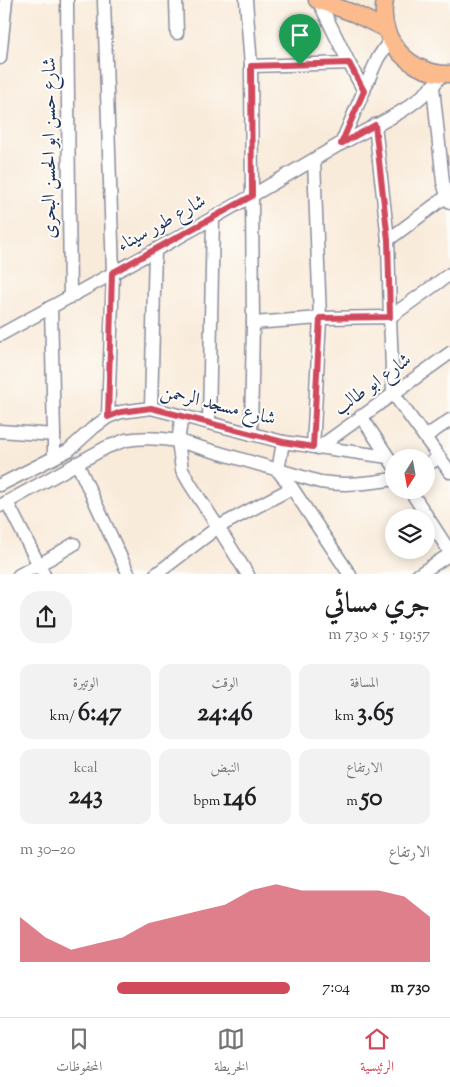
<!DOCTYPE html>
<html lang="ar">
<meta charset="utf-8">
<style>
body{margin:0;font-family:"Sorts Mill Goudy",Amiri,serif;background:#f2f2f2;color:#202124;direction:rtl;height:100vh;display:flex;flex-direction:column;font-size:19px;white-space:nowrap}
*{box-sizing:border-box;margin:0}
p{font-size:16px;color:#757577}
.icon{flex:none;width:28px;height:28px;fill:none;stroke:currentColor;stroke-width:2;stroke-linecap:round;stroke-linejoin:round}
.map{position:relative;height:574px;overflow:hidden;direction:ltr}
.side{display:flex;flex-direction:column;background:#fff;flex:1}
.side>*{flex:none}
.needle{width:32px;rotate:191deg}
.tools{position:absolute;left:385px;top:449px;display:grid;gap:10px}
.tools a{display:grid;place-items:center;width:50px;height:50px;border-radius:50%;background:#fff;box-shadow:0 2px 12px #0003;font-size:25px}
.pin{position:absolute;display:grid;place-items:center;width:42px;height:42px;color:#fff;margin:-51px -21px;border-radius:50% 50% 50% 0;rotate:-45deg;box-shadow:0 0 5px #0007}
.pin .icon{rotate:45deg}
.round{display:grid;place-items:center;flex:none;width:52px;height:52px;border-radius:20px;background:#f2f2f2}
.headline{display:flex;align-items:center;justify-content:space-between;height:85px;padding:0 20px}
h1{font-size:28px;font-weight:800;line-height:38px}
.metrics{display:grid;grid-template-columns:repeat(3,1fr);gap:8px;height:85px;padding:5px 20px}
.metrics div{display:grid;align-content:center;border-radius:12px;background:#f2f2f2;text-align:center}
.metrics b{font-size:25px;font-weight:800}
.metrics small{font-size:14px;font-weight:400}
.metrics p{font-size:14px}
.chart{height:140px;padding:10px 20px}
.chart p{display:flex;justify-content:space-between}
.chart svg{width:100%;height:90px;margin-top:5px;fill:#d1495b;opacity:.7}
ul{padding:0 20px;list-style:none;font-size:16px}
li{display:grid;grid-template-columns:80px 60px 1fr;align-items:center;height:38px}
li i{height:12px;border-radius:6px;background:#d1495b}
.menu{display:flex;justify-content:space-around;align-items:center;height:70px;border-top:1px solid #e0e0e0;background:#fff;font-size:14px;color:#757577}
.menu a{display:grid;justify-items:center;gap:2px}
.menu .selected{color:#d1495b}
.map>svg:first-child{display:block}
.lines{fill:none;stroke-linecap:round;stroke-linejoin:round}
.minor-casing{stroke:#8a8d9c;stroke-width:15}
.major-casing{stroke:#8a8d9c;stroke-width:19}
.minor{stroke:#fff;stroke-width:12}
.major{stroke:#fbbb8d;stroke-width:16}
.route-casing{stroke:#fff;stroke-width:10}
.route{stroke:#d1495b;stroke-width:6}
.labels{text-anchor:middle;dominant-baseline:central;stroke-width:4;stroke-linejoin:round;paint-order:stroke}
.street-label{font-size:19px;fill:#1b2f5e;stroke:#fdfcf7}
</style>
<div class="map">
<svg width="450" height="575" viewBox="0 0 450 575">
<rect width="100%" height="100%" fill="#fdfcf7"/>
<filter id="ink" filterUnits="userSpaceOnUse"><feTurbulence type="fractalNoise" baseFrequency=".02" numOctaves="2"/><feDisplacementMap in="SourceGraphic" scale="10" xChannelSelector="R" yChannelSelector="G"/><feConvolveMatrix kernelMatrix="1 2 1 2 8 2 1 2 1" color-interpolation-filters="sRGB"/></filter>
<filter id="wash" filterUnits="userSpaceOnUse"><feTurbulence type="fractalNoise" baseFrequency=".0096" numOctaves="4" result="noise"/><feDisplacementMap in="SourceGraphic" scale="20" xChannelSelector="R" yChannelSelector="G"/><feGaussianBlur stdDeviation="1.12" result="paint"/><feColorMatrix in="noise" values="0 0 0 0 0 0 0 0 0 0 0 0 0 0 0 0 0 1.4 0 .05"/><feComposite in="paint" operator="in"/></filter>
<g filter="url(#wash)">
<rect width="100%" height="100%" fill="#f9ebda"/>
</g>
<g filter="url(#ink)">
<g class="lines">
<!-- minor casing -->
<g class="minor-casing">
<g id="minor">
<polyline points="67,0 70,297"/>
<polyline points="104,0 113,273 108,417"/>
<polyline points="176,0 177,33"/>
<polyline points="246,0 251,66 253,323 251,434"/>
<polyline points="318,0 349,63 364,91"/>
<polyline points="0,58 6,0"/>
<polyline points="251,66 349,63"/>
<polyline points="433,87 443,182 447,196 450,202"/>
<polyline points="375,125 388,240 447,196"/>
<polyline points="341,144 373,69 378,58 390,40"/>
<polyline points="388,240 390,317 450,274"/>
<polyline points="51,307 54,435 54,457"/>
<polyline points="253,323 320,318 390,317 393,393 450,472"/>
<path d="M 0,335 C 71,296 142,258 213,218 C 255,194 298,169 340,144 C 375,125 420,108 442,74"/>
<polyline points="151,408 155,250"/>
<polyline points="361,416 394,466"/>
<polyline points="209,423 213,218"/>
<polyline points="0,431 54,435"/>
<polyline points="425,437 450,420"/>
<polyline points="283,442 278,471 292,488 350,575"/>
<polyline points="313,447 320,318 314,160"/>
<polyline points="318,448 450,353"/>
<polyline points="77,463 129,575"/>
<polyline points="426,466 439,457"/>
<polyline points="0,485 69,450 93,428 108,417 121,412 151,408 283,442 388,457"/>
<polyline points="410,490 450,552"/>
<polyline points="7,502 44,575"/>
<path d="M 0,506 L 107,447 C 113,445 120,442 126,440 C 143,437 161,438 178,441 L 320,482 C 345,486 369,483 394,479"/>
<polyline points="19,575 49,559 74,544"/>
<polyline points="155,575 218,527 190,484 182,470 178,441 182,416"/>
<polyline points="248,575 218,527 292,488"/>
<polyline points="418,575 450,554"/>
</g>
</g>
<!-- major casing -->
<g class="major-casing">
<g id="major">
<polyline points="317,0 353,13 386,29"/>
<path d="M 385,0 C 377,40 410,75 450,74"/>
</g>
</g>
<!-- minor -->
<use href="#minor" class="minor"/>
<!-- major -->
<use href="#major" class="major"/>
</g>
</g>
<g class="lines" filter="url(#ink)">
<!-- route casing -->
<g class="route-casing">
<polygon id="route" points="349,63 364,91 341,144 375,125 388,240 390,317 320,318 313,447 283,442 151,408 121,412 108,417 112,273 252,196 251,66"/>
</g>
<!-- route -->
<use href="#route" class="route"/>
</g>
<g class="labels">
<!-- street labels -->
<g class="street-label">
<text transform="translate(50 148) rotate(-90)">شارع حسن ابو الحسن البحرى</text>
<text transform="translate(162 224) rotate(-29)">شارع طور سيناء</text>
<text transform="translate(373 385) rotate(-36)">شارع ابو طالب</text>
<text transform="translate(218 406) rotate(14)">شارع مسجد الرحمن</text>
</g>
</g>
</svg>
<div class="tools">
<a><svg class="needle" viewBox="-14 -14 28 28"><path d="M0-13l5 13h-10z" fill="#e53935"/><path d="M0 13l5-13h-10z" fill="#757577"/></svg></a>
<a><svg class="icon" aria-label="layers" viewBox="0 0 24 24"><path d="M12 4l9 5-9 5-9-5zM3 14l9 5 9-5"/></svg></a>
</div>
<div class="pin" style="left:300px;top:65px;background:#1e9e55"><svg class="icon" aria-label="arrive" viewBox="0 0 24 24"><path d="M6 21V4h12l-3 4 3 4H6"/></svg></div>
</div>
<section class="side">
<div class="headline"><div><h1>جري مسائي</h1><p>19:57 · 5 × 730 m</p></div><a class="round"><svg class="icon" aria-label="share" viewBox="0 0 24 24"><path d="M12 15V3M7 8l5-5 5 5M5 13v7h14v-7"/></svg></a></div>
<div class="metrics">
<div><p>المسافة</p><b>3.65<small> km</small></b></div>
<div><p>الوقت</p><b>24:46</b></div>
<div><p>الوتيرة</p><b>6:47<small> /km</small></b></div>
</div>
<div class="metrics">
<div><p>الارتفاع</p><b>50<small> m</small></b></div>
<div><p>النبض</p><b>146<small> bpm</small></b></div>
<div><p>kcal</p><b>243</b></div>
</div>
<div class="chart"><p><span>الارتفاع</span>20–30 m</p>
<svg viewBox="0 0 160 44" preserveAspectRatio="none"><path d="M0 44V22L10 32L20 38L30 35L40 32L50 25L60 22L70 19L80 16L90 9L100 6L110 9L120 9L130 9L140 9L150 12L160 22V44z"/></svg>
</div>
<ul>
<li><b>730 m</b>7:04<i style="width:64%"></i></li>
</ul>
</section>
<nav class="menu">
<a class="selected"><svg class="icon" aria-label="home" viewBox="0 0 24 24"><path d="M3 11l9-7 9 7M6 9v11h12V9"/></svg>الرئيسية</a>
<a><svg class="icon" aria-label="map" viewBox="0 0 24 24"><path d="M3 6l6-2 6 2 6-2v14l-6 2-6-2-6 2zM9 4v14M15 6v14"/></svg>الخريطة</a>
<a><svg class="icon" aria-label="saved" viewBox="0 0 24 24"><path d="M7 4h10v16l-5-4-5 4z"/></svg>المحفوظات</a>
</nav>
